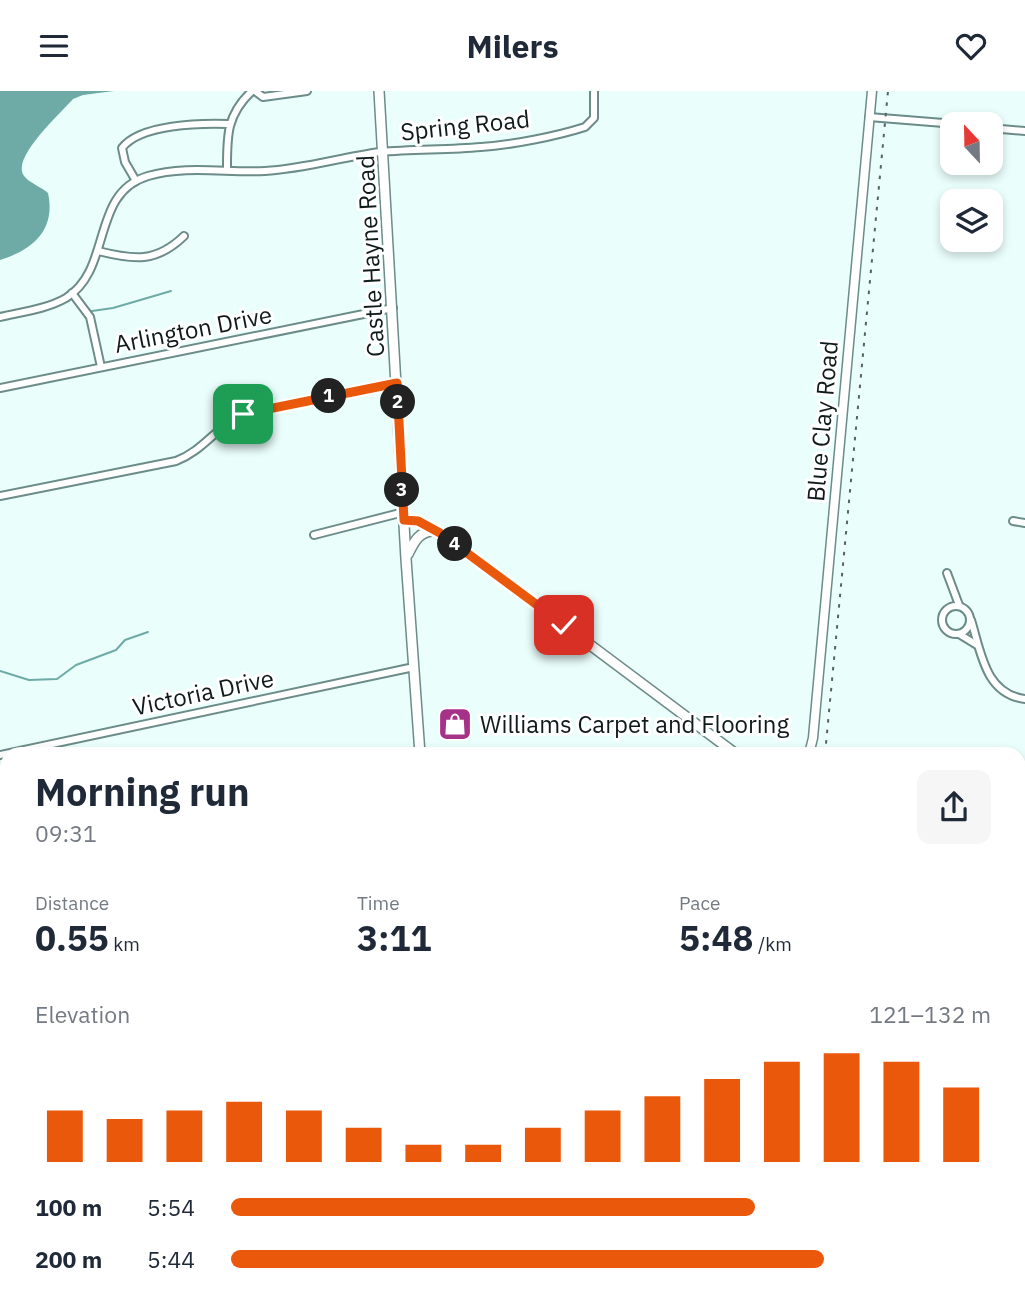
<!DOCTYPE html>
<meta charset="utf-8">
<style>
body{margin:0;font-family:"IBM Plex Sans",sans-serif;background:#f6f6f7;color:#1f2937;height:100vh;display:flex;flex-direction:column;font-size:26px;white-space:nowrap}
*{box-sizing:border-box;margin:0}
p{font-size:23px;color:#747a83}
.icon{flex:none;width:38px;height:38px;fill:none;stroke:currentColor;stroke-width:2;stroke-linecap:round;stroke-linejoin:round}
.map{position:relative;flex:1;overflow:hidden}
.details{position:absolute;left:0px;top:656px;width:1026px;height:555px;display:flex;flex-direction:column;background:#fff;border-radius:21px 21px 0 0;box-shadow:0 4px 10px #0003}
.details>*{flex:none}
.needle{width:46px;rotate:338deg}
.buttons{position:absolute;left:940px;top:21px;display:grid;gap:14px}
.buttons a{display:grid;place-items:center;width:63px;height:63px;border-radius:14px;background:#fff;box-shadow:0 4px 10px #0003;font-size:35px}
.pin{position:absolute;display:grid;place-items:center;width:60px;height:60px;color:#fff;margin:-30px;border-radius:14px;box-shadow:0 4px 10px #0006}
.km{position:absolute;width:35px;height:35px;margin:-18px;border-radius:50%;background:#222;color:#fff;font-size:19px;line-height:35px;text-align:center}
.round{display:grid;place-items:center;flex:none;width:74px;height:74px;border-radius:14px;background:#f6f6f7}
.overview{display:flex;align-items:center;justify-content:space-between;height:119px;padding:0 35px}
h1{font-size:38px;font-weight:700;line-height:52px}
.figures{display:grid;grid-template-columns:repeat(3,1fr);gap:10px;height:119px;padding:7px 35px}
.figures div{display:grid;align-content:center}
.figures b{font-size:35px;font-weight:700}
.figures small{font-size:19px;font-weight:400}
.figures p{font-size:19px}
.chart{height:196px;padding:14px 35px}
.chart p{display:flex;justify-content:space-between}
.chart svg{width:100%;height:126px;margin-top:7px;stroke:#ea580c;stroke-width:6}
ul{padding:0 35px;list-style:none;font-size:23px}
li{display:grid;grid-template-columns:112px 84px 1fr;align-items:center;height:52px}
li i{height:18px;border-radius:9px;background:#ea580c}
header{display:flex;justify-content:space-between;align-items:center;height:91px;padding:0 35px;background:#fff;font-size:32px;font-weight:700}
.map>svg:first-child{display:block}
.water{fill:#6eaba6}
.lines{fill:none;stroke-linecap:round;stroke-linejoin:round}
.stream{stroke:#6eaba6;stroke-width:2}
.minor-casing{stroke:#6c8c89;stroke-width:10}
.tertiary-casing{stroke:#6c8c89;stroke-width:11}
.secondary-casing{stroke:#6c8c89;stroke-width:12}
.minor{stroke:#fff;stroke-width:6}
.tertiary{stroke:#fff;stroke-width:8}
.secondary{stroke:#fff;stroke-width:9}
.rail{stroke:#556362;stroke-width:2;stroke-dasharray:3.5 7;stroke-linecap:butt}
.route-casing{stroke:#fff;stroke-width:14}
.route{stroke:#ea580c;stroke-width:9}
.labels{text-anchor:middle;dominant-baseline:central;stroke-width:6;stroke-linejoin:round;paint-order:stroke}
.street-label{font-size:24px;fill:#0f1b1a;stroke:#fff}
.poi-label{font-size:24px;fill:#0f1b1a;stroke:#fff;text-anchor:start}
</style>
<header><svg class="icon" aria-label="menu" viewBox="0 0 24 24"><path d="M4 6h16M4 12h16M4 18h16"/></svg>Milers<svg class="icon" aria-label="heart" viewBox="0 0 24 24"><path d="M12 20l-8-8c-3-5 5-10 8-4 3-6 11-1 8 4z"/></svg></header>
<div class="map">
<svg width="1025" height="1210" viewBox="0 0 1025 1210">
<rect width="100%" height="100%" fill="#eafefc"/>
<!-- water -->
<path class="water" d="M 0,0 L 114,0 L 83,4 L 73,8 C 62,21 8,69 25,86 C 30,92 41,96 48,102 C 56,139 33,159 0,169 Z"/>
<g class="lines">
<!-- stream -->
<g class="stream">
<polyline points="92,220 113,217 171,200"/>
<polyline points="0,580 29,589 57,588 76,574 116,559 125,549 148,541"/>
<polyline points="0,738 7,735"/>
<polyline points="1018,895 1025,900"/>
<polyline points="1018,1154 1025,1105"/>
<polyline points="879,1204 887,1210"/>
<polyline points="1006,1204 1008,1210"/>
</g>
<!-- minor casing -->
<g class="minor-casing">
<g id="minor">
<polyline points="255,0 263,6 307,0"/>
<polyline points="869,26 956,33"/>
<polyline points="990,37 1025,40"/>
<path d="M 227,79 C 227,46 226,24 252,0"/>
<path d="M 136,90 L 125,71 L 122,57 C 140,33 201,32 229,33"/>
<path d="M 98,160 C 134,169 156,172 184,145"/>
<polyline points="72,202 90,226 101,276"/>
<path d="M 0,226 C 21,221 47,218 66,207 C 113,178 90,102 148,85 C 186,74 227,82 265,80 C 304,78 342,66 380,61 C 414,58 448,59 481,56 C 512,54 557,45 585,36 L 594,27 L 594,0"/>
<polyline points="0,297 393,217"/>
<path d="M 0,405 L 176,370 C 203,360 217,335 243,323 L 397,292"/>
<polyline points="1013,430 1025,432"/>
<polyline points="314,444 404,421"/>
<polyline points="947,482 959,514"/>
<circle cx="956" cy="529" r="14"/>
<path d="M 971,529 C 981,561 985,603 1025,608"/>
<polyline points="959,543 977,554"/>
<polyline points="0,664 414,576"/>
<polyline points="1018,769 1025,760"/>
<polyline points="1018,786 1025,778"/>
<polyline points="0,788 7,789"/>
<polyline points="0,963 7,965"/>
<polyline points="0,1128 7,1127"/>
<polyline points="253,1210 255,1204"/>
<polyline points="580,1210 580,1206"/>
<polyline points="790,1210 791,1204"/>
</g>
</g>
<!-- tertiary casing -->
<g class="tertiary-casing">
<polyline id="tertiary" points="809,663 813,647 872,0"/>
</g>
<!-- secondary casing -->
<g class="secondary-casing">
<g id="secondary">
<polyline points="379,0 406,468 420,663"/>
<polyline points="404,429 418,430 450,449 736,663"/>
<path d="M 408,463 C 414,451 419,440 434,440"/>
<polyline points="1018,871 1025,876"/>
<polyline points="1018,879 1025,884"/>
<polyline points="377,1204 378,1210"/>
</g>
</g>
<!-- minor -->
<use href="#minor" class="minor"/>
<!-- tertiary -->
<use href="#tertiary" class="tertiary"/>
<!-- secondary -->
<use href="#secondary" class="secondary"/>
<!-- rail -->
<g class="rail">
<polyline points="825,663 888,0"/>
<polyline points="775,1210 775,1204"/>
</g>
</g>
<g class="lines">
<!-- route casing -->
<g class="route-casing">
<polyline id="route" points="243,323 397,292 404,429 418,430 440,442 564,534"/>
</g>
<!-- route -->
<use href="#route" class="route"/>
</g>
<!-- icons -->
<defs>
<g id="shop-square" transform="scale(1.75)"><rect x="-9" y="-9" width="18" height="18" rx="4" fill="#a63189" stroke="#fff"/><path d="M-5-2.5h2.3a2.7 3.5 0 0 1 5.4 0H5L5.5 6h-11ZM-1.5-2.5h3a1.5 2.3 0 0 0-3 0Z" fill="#fff"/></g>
</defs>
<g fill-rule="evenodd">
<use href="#shop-square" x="455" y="633"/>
</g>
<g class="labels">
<!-- street labels -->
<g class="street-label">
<text transform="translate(465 34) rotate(-6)">Spring Road</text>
<text transform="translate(370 165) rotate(-93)">Castle Hayne Road</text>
<text transform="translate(193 238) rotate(-11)">Arlington Drive</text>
<text transform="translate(822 330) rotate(-85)">Blue Clay Road</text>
<text transform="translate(203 601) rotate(-12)">Victoria Drive</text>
</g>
<!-- poi labels -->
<g class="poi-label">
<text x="480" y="633">Williams Carpet and Flooring</text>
</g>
</g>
</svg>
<div class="buttons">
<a><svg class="needle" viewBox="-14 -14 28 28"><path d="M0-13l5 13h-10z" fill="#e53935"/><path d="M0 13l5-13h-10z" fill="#747a83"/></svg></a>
<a><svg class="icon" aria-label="layers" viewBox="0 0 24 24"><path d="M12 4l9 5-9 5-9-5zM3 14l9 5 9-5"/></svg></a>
</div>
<div class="pin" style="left:243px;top:323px;background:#1e9e55"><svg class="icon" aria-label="arrive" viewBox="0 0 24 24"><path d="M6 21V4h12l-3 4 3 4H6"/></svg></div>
<div class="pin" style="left:564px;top:534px;background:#d93025"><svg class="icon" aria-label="check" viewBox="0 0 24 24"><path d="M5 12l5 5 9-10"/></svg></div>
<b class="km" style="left:329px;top:305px">1</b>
<b class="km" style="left:398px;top:311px">2</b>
<b class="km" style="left:402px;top:399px">3</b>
<b class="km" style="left:455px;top:453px">4</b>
<section class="details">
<div class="overview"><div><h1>Morning run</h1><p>09:31</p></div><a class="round"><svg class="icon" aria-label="share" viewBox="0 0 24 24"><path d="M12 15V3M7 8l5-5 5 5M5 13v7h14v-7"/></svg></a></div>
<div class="figures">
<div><p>Distance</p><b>0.55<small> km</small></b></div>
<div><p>Time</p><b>3:11</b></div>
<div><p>Pace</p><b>5:48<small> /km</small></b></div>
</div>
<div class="chart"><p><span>Elevation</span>121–132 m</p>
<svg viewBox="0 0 160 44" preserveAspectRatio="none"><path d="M5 44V26M15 44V29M25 44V26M35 44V23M45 44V26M55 44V32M65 44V38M75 44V38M85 44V32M95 44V26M105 44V21M115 44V15M125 44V9M135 44V6M145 44V9M155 44V18"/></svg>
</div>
<ul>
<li><b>100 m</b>5:54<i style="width:69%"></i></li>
<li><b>200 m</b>5:44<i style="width:78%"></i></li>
</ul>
</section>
</div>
